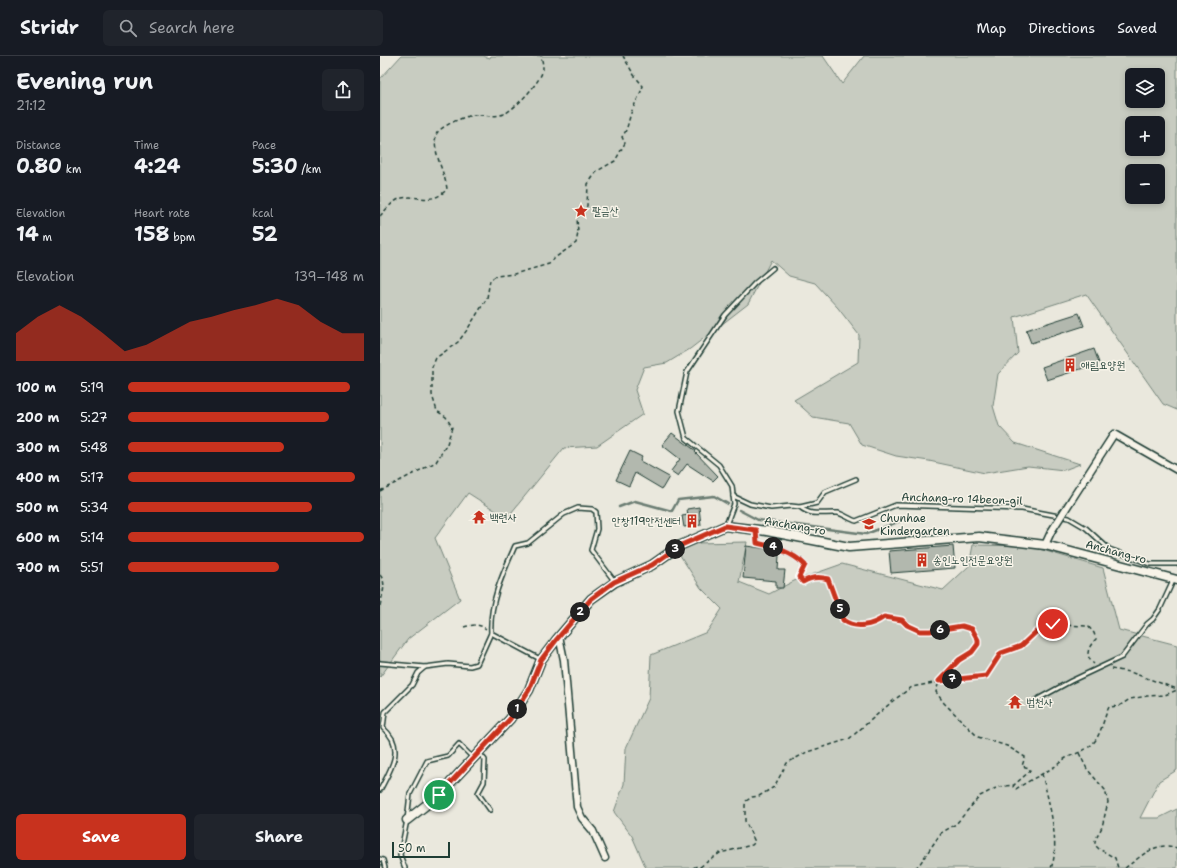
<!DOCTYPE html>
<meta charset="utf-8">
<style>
body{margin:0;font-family:"Shantell Sans","Poor Story",sans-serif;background:#20242c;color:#f1f3f6;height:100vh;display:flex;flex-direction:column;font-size:15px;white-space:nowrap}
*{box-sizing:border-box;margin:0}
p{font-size:13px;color:#9ea1a6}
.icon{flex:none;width:22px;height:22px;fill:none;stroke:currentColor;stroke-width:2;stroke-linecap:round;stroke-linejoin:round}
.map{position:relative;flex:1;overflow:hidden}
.panel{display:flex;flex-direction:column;background:#171b24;width:380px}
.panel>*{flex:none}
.fabs{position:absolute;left:745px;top:12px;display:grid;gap:8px}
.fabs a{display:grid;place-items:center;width:40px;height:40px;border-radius:6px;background:#171b24;box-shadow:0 2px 6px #0003;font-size:20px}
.scale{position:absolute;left:12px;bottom:10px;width:58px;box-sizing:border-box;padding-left:4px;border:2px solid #1f3d34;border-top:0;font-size:11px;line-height:14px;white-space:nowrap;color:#1f3d34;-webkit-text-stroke:3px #f7f3e8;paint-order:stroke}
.pin{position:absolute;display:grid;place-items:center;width:34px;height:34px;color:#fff;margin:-17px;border:2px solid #fff;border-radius:50%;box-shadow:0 1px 4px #0007}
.km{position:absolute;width:20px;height:20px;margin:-10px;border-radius:50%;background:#222;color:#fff;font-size:11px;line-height:20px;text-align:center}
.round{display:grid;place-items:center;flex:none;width:42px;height:42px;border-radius:6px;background:#20242c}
.summary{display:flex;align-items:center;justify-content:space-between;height:68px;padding:0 16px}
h1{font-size:22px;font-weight:700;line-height:30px}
.figures{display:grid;grid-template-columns:repeat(3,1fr);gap:6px;height:68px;padding:4px 16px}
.figures div{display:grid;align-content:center}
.figures b{font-size:20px;font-weight:700}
.figures small{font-size:11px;font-weight:400}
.figures p{font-size:11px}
.chart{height:112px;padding:8px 16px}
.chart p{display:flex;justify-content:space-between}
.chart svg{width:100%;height:72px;margin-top:4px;fill:#c8321e;opacity:.7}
.cta{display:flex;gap:8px;margin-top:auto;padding:8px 16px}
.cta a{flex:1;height:46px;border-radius:6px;background:#c8321e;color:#fff;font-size:16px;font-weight:700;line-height:46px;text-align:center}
.cta a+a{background:#20242c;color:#f1f3f6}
ul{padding:0 16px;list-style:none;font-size:13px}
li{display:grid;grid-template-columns:64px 48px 1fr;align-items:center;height:30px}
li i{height:10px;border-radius:5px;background:#c8321e}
header{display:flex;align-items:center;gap:24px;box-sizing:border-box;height:56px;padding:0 20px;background:#171b24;border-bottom:1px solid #363941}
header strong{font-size:19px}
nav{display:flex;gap:22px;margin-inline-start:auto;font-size:14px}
.search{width:280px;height:36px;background:#20242c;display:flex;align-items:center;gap:10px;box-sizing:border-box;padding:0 14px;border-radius:6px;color:#9ea1a6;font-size:15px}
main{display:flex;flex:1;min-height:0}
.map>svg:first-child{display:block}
.green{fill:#c8ccc1;stroke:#74847a;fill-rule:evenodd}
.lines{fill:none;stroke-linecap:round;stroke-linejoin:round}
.stream{stroke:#6a7c72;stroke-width:2.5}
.building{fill:#b2b8ae;stroke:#1f3d34}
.service-casing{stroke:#1f3d34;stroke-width:6}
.minor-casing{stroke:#1f3d34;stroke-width:9}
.tertiary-casing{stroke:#1f3d34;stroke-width:11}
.path{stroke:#1f3d34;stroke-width:1.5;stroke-dasharray:4 3;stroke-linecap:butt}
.service{stroke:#f7f3e8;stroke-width:3}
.minor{stroke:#f7f3e8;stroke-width:6}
.tertiary{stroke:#f7f3e8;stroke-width:8}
.minor-bridge-casing{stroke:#1f3d34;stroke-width:9;stroke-linecap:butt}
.minor-bridge{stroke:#f7f3e8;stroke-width:6}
.route-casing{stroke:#fff;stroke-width:8}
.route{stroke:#c8321e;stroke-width:5}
.labels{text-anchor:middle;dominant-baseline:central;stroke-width:3;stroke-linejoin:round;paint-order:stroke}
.poi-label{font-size:11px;fill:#1f3d34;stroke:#f7f3e8;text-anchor:start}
.street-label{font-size:11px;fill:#1f3d34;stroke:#f7f3e8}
</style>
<header>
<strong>Stridr</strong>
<div class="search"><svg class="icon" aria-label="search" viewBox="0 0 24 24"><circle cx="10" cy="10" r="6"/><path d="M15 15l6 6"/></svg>Search here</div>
<nav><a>Map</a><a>Directions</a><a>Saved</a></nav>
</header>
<main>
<section class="panel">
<div class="summary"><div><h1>Evening run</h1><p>21:12</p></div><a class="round"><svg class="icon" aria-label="share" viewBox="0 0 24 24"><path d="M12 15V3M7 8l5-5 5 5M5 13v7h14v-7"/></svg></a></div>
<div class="figures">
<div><p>Distance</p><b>0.80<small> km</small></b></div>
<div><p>Time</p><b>4:24</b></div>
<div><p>Pace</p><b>5:30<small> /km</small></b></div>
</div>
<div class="figures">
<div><p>Elevation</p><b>14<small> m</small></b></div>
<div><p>Heart rate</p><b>158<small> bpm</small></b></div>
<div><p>kcal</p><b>52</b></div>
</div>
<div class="chart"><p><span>Elevation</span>139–148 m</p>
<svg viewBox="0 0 160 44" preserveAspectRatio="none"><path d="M0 44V27L10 17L20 10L30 17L40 27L50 38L60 34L70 27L80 20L90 17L100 13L110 10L120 6L130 10L140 20L150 27L160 27V44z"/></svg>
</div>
<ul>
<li><b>100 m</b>5:19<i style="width:94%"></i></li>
<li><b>200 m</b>5:27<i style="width:85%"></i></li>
<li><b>300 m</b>5:48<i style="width:66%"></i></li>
<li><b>400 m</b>5:17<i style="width:96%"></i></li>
<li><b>500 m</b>5:34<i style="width:78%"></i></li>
<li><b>600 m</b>5:14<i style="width:100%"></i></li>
<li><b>700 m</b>5:51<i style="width:64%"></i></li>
</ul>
<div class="cta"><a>Save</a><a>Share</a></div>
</section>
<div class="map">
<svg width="797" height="812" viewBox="0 0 797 812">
<rect width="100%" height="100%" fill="#eae8dd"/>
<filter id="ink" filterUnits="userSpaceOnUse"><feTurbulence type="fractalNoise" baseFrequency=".025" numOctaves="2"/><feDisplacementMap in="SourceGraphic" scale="8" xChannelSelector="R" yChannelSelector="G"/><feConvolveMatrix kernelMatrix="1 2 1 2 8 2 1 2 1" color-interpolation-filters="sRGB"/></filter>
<g filter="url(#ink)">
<!-- green -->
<g class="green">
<path d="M 21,0 L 103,0 L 110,2 L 111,0 L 443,0 L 462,28 L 484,0 L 797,0 L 797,354 L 783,348 L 706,238 L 634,261 L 638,297 L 618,318 L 613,350 L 619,370 L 635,387 L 700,408 L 684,414 L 648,410 L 605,417 L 549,405 L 516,400 L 482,389 L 469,367 L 433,361 L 414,344 L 478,306 L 479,279 L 458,252 L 435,227 L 409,220 L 391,204 L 368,248 L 310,293 L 287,307 L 264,311 L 255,334 L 263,358 L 217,390 L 184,392 L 127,462 L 88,437 L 55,482 L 80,543 L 28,583 L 0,621 L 0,23 ZM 752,19 L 778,19 L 778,45 L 752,45 ZM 752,67 L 778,67 L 778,93 L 752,93 ZM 752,115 L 778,115 L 778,141 L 752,141 Z"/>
<polygon points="367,486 359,526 389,538 414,525 462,508 563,534 589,510 593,489 649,490 723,512 739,574 797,589 797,714 779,725 760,762 779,762 797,753 797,812 266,812 252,780 234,756 244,728 246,692 269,642 271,599 327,576 342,553 321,532 298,496 315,487"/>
</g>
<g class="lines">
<!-- stream -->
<g class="stream">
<polyline points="239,451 255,445 292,455 298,444 334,440 348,448"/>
<polyline points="359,454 378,464 486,478 520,465"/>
</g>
</g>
<!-- building -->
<g class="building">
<polygon points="699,257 704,270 651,287 646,274"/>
<polygon points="714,293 719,307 667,324 662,311"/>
<polygon points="292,377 316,395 315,396 338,420 333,425 307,408 298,420 291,415 300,403 282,389"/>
<polygon points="250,395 262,401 260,405 289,421 282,433 255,417 249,430 236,424"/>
<polygon points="319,451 321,469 304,471 302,460 308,459 307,453"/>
<polygon points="366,490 389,493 394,495 399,500 398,514 405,514 403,532 396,532 396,525 363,522"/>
<polygon points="573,490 575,512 511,517 509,495"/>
</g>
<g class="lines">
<!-- service casing -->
<g class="service-casing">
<g id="service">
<polyline points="353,440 370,448 391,452 411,450 420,451 437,447 445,436 476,423"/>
<path d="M 420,451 C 431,461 444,456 458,457 C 463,458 470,463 476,465 L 516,449 L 642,453 L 689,462 L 706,472 L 729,493 L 770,508 L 797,508"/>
<polyline points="346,469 354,448 352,430 339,409 306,382 299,355 307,316 345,259 375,227 393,212"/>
<path d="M 377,474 L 377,487 C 395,491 412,496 425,509"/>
<path d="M 111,577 C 109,547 123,517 135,490 L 148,487 L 184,458 L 198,452 L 212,453 L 216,456 L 217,473 L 211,494 L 235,526"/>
<polyline points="0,607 45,611 68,608 90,610 97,608 111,577 160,603"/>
<polyline points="656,644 691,625 742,601 767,568 773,563 780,553 793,525"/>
<polyline points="100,698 105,704 104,726 98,737 110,754"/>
<path d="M 0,734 C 11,713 26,691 3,672 L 5,656 L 32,629 L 38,617 L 45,611"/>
<polyline points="0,803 3,804 5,812"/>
<polyline points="25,812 20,799 27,764 30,738 47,705 68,700 79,688 93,702"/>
</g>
</g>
<!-- minor casing -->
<g class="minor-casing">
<g id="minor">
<polyline points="692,443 734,378 797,414"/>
<polyline points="665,489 671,476"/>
<polyline points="179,580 184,604 197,751 202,762 213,775 225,802"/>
</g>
</g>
<!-- tertiary casing -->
<g class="tertiary-casing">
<polyline id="tertiary" points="27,764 59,739 130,663 149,634 161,604 177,583 211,543 235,526 272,509 299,490 345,470 387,475 469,491 599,481 665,489 797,524"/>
</g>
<!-- path -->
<g class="path">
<path d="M 0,160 C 6,154 13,144 22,142 C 39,138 52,150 67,133 C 65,116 52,96 56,79 C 58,71 85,60 93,59 C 103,58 114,62 124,58 C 135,53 163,24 163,12 C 163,8 162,4 161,0"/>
<path d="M 0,435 L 56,406 L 67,388 L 72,371 L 66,361 L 57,355 L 52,339 L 52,311 L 56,302 L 78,286 L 87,274 L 107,242 L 110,224 L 116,220 L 134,218 L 169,208 L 173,203 L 196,187 L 198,177 L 197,162 L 207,150 L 208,128 L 217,115 L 235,105 L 245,87 L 242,81 C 248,73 248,66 251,57 C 255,47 260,39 263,30 L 254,19 L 243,0"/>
<path d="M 422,513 L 419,521 L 423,526 C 431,521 438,520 448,523 L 463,563 C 475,573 492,570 504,561 L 523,564 L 527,569 L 540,575 L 550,575 L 582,570 L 591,573 L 598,583 L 598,588 L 592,596 L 579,604 L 559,625 L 556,636 L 564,647 L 598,681 L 627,690 L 645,701 L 642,710 L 649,712 L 650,715 L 634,729"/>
<path d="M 0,519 C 8,528 1,540 0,551"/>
<path d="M 84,571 C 92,569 99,567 106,573"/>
<polyline points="731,613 750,616 797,633"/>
<polyline points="699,697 707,713 725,734 728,746 722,771 715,785 715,789 719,793 735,802 738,812"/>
<path d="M 662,718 C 668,742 681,789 671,812"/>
<path d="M 320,811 L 340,797 L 372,789 L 375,786 L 365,765 L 365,749 L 366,745 L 372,741 L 379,740 L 394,731 L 407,707 L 427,696 L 469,683 L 514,644 L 532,631 L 570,624 L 606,620 L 621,597 L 641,590 L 657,575 L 673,569 L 708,570 L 714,577 L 716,583 C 708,591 704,600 714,608"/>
<polyline points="313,812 317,810 321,812"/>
<path d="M 535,812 L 539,809 L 561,777 L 576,768 L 600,740 L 618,731 L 634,729 L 633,731 L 636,733 C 648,725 661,719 674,711 C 678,709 682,704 686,702 C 696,697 707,695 715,685 C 722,675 724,661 729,651 L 739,650 L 750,643 L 767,640 L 785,639 L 797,634"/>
<path d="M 745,812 C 761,801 776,784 797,792"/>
</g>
<!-- service -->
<use href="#service" class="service"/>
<!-- minor -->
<use href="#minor" class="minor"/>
<!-- tertiary -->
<use href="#tertiary" class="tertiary"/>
<!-- minor-bridge casing -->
<g class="minor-bridge-casing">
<polyline id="minor-bridge" points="671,476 692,443"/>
</g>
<!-- minor-bridge -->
<use href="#minor-bridge" class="minor-bridge"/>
</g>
</g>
<g class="lines" filter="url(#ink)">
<!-- route casing -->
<g class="route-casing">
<path id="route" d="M 59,739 L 130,663 L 149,634 L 161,604 L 177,583 L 211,543 L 234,526 L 272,509 L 299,490 L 345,470 L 376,474 L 377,487 C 395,491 412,496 425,509 L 419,521 L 423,526 C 431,521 438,520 448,523 L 463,564 C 475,573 492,570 504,561 L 522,564 L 527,569 L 540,575 L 550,575 L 582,570 L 592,573 L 598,584 L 598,588 L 592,596 L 579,604 L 559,625 L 606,620 L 621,597 L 641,590 L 657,575 L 673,568"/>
</g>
<!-- route -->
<use href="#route" class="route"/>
</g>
<!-- icons -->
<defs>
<g id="sight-bare" transform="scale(1.08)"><path d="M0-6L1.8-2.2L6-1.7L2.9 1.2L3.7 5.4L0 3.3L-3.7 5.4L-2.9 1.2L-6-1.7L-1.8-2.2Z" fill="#c8321e" stroke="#f7f3e8" stroke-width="2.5" paint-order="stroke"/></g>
<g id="building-bare" transform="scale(1.08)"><path d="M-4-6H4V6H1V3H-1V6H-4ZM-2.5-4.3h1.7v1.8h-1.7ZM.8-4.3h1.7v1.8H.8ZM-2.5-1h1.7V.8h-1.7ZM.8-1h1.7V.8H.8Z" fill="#c8321e" stroke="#f7f3e8" stroke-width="2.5" paint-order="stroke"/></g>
<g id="temple-bare" transform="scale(1.08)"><path d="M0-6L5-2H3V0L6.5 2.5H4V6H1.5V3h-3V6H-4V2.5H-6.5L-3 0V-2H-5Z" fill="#c8321e" stroke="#f7f3e8" stroke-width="2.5" paint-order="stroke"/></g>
<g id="school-bare" transform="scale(1.08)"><path d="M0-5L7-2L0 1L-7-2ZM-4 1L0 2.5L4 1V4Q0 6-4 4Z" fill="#c8321e" stroke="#f7f3e8" stroke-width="2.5" paint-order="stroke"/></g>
</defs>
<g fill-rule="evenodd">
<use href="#sight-bare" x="201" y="155"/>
<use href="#building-bare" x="690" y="309"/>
<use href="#temple-bare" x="99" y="461"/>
<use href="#building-bare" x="312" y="465"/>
<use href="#school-bare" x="489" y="468"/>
<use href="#building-bare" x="542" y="504"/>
<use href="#temple-bare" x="635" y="646"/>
</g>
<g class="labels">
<!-- poi labels -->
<g class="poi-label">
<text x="212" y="155">팔금산</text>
<text x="701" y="309">애림요양원</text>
<text x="110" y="461">백련사</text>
<text x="500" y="462">Chunhae<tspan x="500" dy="13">Kindergarten</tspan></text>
<text x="301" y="465" text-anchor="end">안창119안전센터</text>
<text x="553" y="504">송인노인전문요양원</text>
<text x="646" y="646">법천사</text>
</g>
<!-- street labels -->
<g class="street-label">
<text transform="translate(582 443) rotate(2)">Anchang-ro 14beon-gil</text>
<text transform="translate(415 470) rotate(10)">Anchang-ro</text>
<text transform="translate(736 496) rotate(15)">Anchang-ro</text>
</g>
</g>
</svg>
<div class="fabs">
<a><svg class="icon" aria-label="layers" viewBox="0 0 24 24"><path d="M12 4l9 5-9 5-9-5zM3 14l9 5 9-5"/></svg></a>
<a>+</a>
<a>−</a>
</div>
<div class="scale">50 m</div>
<div class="pin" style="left:59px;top:739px;background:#1e9e55"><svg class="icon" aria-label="arrive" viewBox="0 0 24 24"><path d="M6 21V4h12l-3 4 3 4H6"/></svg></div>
<div class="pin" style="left:673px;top:568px;background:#d93025"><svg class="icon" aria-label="check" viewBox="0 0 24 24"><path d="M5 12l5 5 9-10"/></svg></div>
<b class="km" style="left:137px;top:653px">1</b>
<b class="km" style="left:200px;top:556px">2</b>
<b class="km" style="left:295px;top:493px">3</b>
<b class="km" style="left:393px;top:491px">4</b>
<b class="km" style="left:460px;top:553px">5</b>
<b class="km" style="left:560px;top:574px">6</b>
<b class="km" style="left:572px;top:623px">7</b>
</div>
</main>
